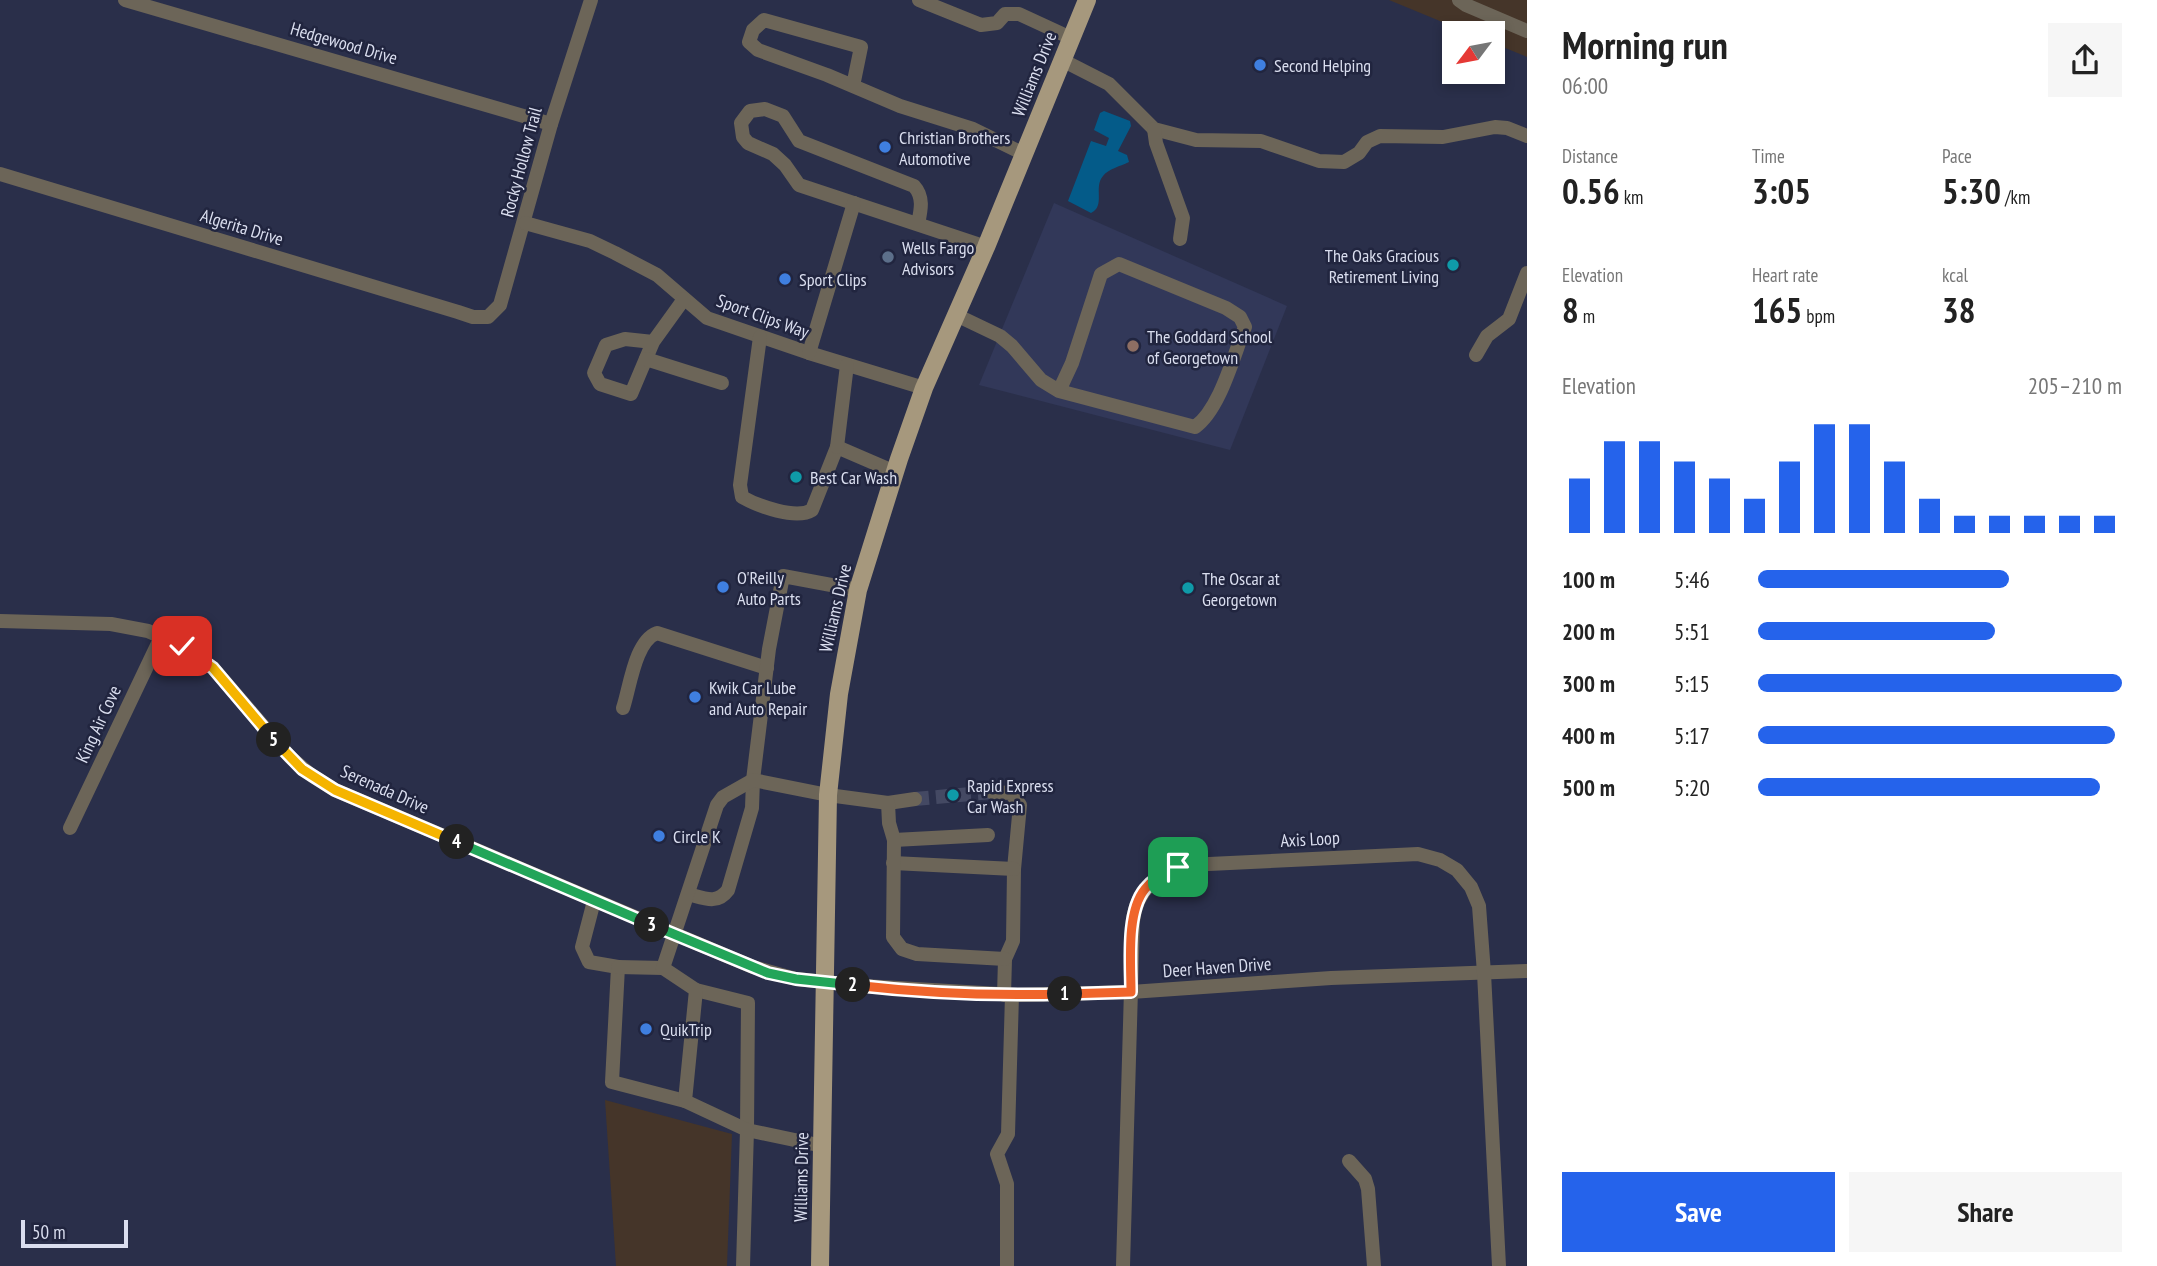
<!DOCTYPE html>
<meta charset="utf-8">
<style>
body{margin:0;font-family:"PT Sans Narrow",sans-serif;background:#f6f6f6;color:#222;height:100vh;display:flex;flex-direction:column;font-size:26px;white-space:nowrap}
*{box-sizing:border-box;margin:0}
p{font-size:23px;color:#767676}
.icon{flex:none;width:38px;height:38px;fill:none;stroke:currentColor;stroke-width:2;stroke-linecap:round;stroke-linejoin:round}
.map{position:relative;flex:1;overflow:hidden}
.panel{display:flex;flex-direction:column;background:#fff;width:630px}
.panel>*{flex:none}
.needle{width:46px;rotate:238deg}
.buttons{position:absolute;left:1442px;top:21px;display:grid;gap:14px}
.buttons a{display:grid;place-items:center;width:63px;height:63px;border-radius:0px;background:#fff;box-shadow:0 4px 10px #0003;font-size:35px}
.scale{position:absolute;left:21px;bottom:18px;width:107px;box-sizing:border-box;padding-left:7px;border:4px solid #dadeef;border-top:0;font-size:19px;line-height:24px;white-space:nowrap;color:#dadeef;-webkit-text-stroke:5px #21253f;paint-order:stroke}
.pin{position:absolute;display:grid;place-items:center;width:60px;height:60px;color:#fff;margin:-30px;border-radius:14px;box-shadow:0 4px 10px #0006}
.km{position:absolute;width:35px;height:35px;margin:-18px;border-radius:50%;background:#222;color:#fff;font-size:19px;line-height:35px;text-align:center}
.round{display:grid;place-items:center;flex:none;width:74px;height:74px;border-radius:0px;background:#f6f6f6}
.headline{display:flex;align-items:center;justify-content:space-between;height:119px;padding:0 35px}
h1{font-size:38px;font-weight:600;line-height:52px}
.figures{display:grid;grid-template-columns:repeat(3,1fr);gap:10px;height:119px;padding:7px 35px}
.figures div{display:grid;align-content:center}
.figures b{font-size:35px;font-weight:600}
.figures small{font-size:19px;font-weight:400}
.figures p{font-size:19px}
.chart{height:196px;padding:14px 35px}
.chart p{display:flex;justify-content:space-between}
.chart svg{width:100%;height:126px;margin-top:7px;stroke:#2563eb;stroke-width:6}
.action{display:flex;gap:14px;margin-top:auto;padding:14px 35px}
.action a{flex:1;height:80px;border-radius:0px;background:#2563eb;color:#fff;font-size:28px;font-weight:600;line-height:80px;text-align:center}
.action a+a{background:#f6f6f6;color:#222}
ul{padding:0 35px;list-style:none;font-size:23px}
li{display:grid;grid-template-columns:112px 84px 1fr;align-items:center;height:52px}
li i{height:18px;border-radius:9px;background:#2563eb}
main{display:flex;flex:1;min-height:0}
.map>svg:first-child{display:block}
.commercial{fill:#453529}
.built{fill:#323859}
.water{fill:#045b89}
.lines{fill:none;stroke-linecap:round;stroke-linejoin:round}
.minor-tunnel{stroke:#444963;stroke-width:14;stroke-dasharray:14 7;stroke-linecap:butt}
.minor{stroke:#6c6558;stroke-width:14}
.major{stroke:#a6987d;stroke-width:18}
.split-1-casing{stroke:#fff;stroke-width:14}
.split-2-casing{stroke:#fff;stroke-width:14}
.split-3-casing{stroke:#fff;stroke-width:14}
.split-4-casing{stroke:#fff;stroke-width:14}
.split-5-casing{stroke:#fff;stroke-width:14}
.split-6-casing{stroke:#fff;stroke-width:14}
.split-1{stroke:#f0652b;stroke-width:9}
.split-2{stroke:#f0652b;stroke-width:9}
.split-3{stroke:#22a559;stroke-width:9}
.split-4{stroke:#22a559;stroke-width:9}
.split-5{stroke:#f5b400;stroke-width:9}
.split-6{stroke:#f5b400;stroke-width:9}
.shop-dot{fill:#3f7fe0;stroke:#21253f;stroke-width:2.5}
.service-dot{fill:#5c6f8a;stroke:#21253f;stroke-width:2.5}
.culture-dot{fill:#0f9aa8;stroke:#21253f;stroke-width:2.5}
.education-dot{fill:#8d6e63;stroke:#21253f;stroke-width:2.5}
.labels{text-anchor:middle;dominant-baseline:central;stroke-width:5;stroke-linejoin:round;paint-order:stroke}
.street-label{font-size:18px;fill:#dadeef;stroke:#21253f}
.poi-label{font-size:18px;fill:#dadeef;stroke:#21253f;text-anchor:start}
</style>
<main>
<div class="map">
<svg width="1527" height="1266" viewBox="0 0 1527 1266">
<rect width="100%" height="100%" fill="#2a2f4a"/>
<!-- commercial -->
<g class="commercial">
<polygon points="1389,0 1527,0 1527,57 1493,43 1493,33 1469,33"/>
<polygon points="605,1100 732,1134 727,1266 616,1266"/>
</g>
<!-- built -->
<polygon class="built" points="1054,203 1287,306 1230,450 979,385"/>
<!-- water -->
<path class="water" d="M 1104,111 L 1130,121 L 1131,126 L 1118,151 L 1127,155 L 1129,162 C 1121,166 1108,169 1103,176 C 1093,187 1106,206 1091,213 L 1068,201 L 1091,141 L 1106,146 L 1109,138 L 1094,130 L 1100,113 Z"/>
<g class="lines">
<!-- minor-tunnel -->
<polyline class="minor-tunnel" points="915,799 992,792"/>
<!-- minor -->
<g class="minor">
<polyline points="125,0 551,124"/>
<polyline points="919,0 981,25 997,23 1005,14 1019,14 1071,38"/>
<polyline points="1459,0 1466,5 1527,31"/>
<polyline points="1062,60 1109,84 1154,129 1196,140 1261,141 1319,161 1344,162 1359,153 1367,142 1380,136 1443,137 1495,127 1507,128 1527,136"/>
<polyline points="853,86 861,47 764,20 753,30 749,42 758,50 827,75 900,106 973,129 1024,154"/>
<polyline points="1154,129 1156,143 1183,218 1180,239"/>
<polyline points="0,174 458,312 473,317 488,317 500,305 551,124 591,0"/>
<polyline points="525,223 590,241 615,253 657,275 707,318 809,353 924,388"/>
<path d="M 918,224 C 921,210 924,197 914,186 L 799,141 L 783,116 L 765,109 L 750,111 L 741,123 L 743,137 L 748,143 L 773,154 L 785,165 L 799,185 L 986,247"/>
<path d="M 956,315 L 1000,336 L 1012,346 L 1041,380 L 1059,391 L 1195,427 C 1220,409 1233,357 1245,327 L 1240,317 L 1226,308 L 1119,264 L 1101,274 L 1072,363 L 1059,391"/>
<path d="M 760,337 L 740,485 L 742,497 C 758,506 796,520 812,510 L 837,447 L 895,472"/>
<polyline points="653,342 631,394 600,384 594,373 606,345 625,339 653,342 684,299"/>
<polyline points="809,353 854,203"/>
<polyline points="1476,355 1487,336 1509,319 1527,273"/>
<polyline points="646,359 722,383"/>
<polyline points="837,447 847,365"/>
<polyline points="0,621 111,624 148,631 182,646 213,668 290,757 311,775 335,790 753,967 796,979 864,986 1017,995 1131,992 1331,978 1527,971"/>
<path d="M 623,708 C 630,687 635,641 657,633 L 767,668"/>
<polyline points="992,792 1011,793 1020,805 1014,869 1013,941 1005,959 1004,995"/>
<polyline points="888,803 915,799"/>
<polyline points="70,828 161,637"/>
<polyline points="894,840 988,835"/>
<polyline points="893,863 1014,869"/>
<path d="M 688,894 C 704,898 717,905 728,890 L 752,808 L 753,780 L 769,649 L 783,576 L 858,590"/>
<polyline points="594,901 582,947 589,962 618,967 612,1082 685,1101"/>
<polyline points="618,967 663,968"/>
<polyline points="696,990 748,1003 747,1130 823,1146"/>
<polyline points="1349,1161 1365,1179 1368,1189 1374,1266"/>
<polyline points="743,1266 747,1130 685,1101 696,990 663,968 717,805 723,797 753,780 828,795 888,803 889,823 894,840 893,937 902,949 917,954 1005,959"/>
<polyline points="1007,1266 1007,1184 997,1154 1008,1134 1012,995"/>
<path d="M 1123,1266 L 1133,921 C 1136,890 1159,871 1188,865 L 1418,854 L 1440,860 L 1457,870 L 1471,887 L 1479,906 L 1484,973 L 1499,1266"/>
</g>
<!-- major -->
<polyline class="major" points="820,1266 828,795 839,694 858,590 899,459 924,388 986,247 1087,0"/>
</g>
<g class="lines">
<!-- split-1 casing -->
<g class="split-1-casing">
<path id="split-1" d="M 1065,994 L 1131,992 C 1131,963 1126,912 1145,889 C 1153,879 1166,872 1178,867"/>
</g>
<!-- split-2 casing -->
<g class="split-2-casing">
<path id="split-2" d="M 853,985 C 923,993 994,996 1065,994"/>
</g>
<!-- split-3 casing -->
<g class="split-3-casing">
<polyline id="split-3" points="652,925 768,973 796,979 853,985"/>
</g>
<!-- split-4 casing -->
<g class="split-4-casing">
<polyline id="split-4" points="457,842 652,925"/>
</g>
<!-- split-5 casing -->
<g class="split-5-casing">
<polyline id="split-5" points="274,740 302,769 335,790 457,842"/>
</g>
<!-- split-6 casing -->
<g class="split-6-casing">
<polyline id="split-6" points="182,646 213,668 274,740"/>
</g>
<!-- split-1 -->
<use href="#split-1" class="split-1"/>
<!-- split-2 -->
<use href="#split-2" class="split-2"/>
<!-- split-3 -->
<use href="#split-3" class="split-3"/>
<!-- split-4 -->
<use href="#split-4" class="split-4"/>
<!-- split-5 -->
<use href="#split-5" class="split-5"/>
<!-- split-6 -->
<use href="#split-6" class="split-6"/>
</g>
<!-- markers -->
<g class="shop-dot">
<circle cx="1260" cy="65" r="7"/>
<circle cx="885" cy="147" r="7"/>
<circle cx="785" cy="279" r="7"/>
<circle cx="723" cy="587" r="7"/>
<circle cx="695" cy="697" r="7"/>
<circle cx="659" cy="836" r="7"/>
<circle cx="646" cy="1029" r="7"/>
</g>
<circle class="service-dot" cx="888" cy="257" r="7"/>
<g class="culture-dot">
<circle cx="1453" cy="265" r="7"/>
<circle cx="796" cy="477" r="7"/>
<circle cx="1188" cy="588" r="7"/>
<circle cx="953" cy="795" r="7"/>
</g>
<circle class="education-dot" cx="1133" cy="346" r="7"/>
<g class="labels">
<!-- street labels -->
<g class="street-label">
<text transform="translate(344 43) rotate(16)">Hedgewood Drive</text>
<text transform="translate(1034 74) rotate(-68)">Williams Drive</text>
<text transform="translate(521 162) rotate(-75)">Rocky Hollow Trail</text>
<text transform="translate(242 227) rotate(17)">Algerita Drive</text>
<text transform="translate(763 316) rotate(20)">Sport Clips Way</text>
<text transform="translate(835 608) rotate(-77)">Williams Drive</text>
<text transform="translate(98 724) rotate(-65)">King Air Cove</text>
<text transform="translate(385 789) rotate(24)">Serenada Drive</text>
<text transform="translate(1310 839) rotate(-3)">Axis Loop</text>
<text transform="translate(1217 967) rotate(-4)">Deer Haven Drive</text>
<text transform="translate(801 1177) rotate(-89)">Williams Drive</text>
</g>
<!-- poi labels -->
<g class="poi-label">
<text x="1274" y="65">Second Helping</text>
<text x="899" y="137">Christian Brothers<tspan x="899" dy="21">Automotive</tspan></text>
<text x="902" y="247">Wells Fargo<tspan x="902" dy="21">Advisors</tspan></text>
<text x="1439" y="255" text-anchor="end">The Oaks Gracious<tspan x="1439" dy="21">Retirement Living</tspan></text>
<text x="799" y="279">Sport Clips</text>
<text x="1147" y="336">The Goddard School<tspan x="1147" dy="21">of Georgetown</tspan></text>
<text x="810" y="477">Best Car Wash</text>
<text x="737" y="577">O'Reilly<tspan x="737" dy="21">Auto Parts</tspan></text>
<text x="1202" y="578">The Oscar at<tspan x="1202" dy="21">Georgetown</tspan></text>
<text x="709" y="687">Kwik Car Lube<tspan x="709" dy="21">and Auto Repair</tspan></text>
<text x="967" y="785">Rapid Express<tspan x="967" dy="21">Car Wash</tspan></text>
<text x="673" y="836">Circle K</text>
<text x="660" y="1029">QuikTrip</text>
</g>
</g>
</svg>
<div class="buttons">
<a><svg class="needle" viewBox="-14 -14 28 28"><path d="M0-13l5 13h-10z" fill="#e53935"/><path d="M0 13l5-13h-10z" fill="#767676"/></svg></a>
</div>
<div class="scale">50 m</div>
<div class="pin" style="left:1178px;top:867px;background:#1e9e55"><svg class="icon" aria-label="arrive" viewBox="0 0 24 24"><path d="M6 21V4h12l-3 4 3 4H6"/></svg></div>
<div class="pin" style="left:182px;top:646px;background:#d93025"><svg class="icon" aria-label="check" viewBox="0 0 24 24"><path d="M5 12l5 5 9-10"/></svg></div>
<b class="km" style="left:1065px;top:994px">1</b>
<b class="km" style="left:853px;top:985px">2</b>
<b class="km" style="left:652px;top:925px">3</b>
<b class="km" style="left:457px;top:842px">4</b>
<b class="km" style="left:274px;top:740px">5</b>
</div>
<section class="panel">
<div class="headline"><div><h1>Morning run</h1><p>06:00</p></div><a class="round"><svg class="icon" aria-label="share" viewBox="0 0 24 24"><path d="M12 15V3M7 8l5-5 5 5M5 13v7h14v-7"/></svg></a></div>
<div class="figures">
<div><p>Distance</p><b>0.56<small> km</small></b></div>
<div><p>Time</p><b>3:05</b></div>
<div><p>Pace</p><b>5:30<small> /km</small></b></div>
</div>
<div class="figures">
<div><p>Elevation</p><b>8<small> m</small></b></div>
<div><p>Heart rate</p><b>165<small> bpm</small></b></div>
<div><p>kcal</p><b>38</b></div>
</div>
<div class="chart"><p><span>Elevation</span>205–210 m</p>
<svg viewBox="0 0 160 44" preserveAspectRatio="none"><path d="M5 44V25M15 44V12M25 44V12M35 44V19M45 44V25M55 44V32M65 44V19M75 44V6M85 44V6M95 44V19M105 44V32M115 44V38M125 44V38M135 44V38M145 44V38M155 44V38"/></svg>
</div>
<ul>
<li><b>100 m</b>5:46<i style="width:69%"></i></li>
<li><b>200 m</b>5:51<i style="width:65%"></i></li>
<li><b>300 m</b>5:15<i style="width:100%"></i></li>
<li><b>400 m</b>5:17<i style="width:98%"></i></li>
<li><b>500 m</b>5:20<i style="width:94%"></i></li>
</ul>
<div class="action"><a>Save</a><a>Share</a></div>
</section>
</main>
